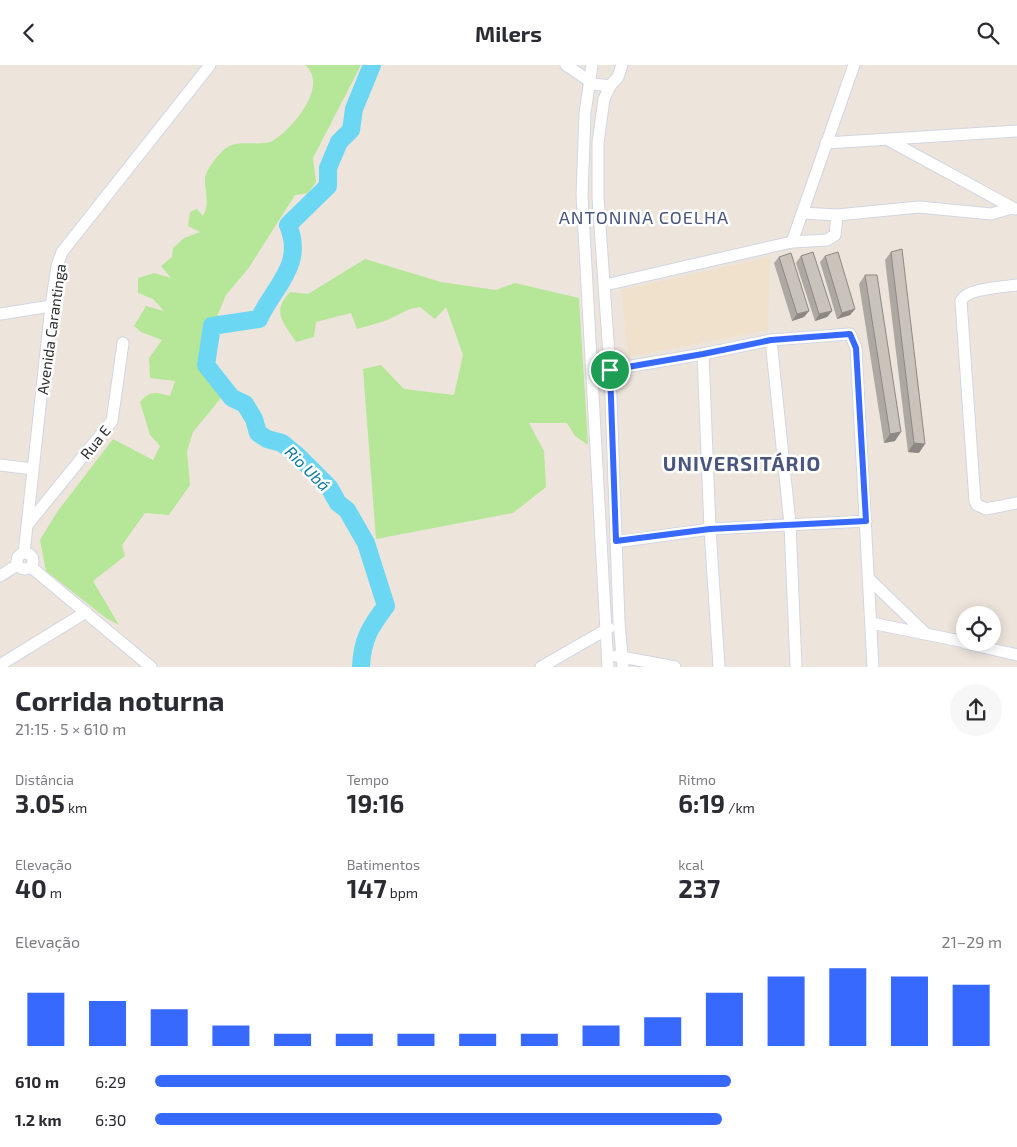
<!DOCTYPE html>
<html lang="pt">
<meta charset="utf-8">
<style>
body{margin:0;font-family:"Exo 2",sans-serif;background:#f7f7f7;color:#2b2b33;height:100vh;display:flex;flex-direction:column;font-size:19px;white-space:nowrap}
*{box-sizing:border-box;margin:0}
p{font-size:16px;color:#7c7c81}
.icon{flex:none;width:28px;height:28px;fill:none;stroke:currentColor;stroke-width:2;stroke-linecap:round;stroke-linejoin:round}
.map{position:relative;height:602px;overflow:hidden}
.sheet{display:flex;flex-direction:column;background:#fff;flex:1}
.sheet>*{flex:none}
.controls{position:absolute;left:956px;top:541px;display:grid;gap:10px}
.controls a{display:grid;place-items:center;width:45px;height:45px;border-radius:50%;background:#fff;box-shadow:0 2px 12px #0003;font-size:25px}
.pin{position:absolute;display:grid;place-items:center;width:42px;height:42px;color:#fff;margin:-21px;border:2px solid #fff;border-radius:50%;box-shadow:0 1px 5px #0007}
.round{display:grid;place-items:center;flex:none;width:52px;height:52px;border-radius:26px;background:#f7f7f7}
.summary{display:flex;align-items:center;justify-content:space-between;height:85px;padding:0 15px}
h1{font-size:28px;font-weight:700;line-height:38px}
.figures{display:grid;grid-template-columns:repeat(3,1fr);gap:8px;height:85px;padding:5px 15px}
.figures div{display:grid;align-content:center}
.figures b{font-size:25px;font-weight:700}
.figures small{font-size:14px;font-weight:400}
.figures p{font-size:14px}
.chart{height:140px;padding:10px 15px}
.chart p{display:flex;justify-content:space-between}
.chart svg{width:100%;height:90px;margin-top:5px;stroke:#3768ff;stroke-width:6}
ul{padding:0 15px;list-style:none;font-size:16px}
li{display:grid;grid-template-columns:80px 60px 1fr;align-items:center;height:38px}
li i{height:12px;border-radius:6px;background:#3768ff}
header{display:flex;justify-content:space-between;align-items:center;height:65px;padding:0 15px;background:#fff;font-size:22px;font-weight:700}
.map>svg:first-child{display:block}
.education{fill:#efe1cb}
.green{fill:#b6e697}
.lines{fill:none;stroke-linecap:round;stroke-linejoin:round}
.river{stroke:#6cd7f3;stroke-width:18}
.minor-casing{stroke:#d1d6e4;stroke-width:13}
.minor{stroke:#fff;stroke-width:11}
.wall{fill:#ada8a1}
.shaded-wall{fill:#8d8883}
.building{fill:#c9c3bb;stroke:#8d8883}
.route-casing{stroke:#fff;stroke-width:10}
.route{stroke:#3768ff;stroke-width:6}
.labels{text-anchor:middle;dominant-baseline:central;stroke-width:5;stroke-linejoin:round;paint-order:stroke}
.street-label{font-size:15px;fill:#2b2b2b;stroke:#fff}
.water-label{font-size:16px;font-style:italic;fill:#0976a1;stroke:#fff}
.quarter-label{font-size:18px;letter-spacing:1px;fill:#49567d;stroke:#fff}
.district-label{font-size:20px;font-weight:bold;letter-spacing:1px;fill:#49567d;stroke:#fff}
</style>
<header><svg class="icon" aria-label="back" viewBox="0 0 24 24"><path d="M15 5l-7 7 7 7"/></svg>Milers<svg class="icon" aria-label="search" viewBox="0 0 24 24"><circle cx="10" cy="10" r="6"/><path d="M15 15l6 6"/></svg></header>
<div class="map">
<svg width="1017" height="602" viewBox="0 0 1017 602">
<rect width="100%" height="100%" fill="#ede5dc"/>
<!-- education -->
<polygon class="education" points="770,192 768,265 628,292 621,225"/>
<!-- green -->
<g class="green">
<path d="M 305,0 L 361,0 L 313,93 L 316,117 L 308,128 L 295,130 L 248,204 L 226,230 L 197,300 L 221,333 L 193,367 L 187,386 L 190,420 L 169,450 L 145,448 L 122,480 L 125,491 L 93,516 L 119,560 L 106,553 L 46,506 L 40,475 L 57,447 L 113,374 L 153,395 L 160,381 L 150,370 L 140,337 C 150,325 157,327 170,331 L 175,316 L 150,313 L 149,293 L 162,275 L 141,267 L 134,261 L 146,241 L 164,246 L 153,234 L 138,228 L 138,213 L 154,208 L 171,213 L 161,201 L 172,192 L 173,183 L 184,173 L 200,167 L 188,161 L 190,147 L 197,144 L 203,151 C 210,140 205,127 205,114 C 205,106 219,88 226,83 C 239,73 262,83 274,75 C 294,62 329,20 305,0 Z"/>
<path d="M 365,194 L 441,217 L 496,225 L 515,218 L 579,233 L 588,380 L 575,371 L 567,358 L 529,358 L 544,386 L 546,422 L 513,448 L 376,474 L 363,304 L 381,300 L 404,324 L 454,330 L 463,290 L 446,242 L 435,254 L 420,242 L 410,244 L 385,256 L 357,264 L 351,248 L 316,257 L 314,272 L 296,277 C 283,257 271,247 290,227 L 308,229 Z"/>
</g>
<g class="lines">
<!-- river -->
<path class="river" d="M 361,602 C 362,575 370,562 386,541 L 366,478 L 347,445 L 338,438 L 329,422 L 299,392 L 282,378 L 267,374 L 258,368 L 254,354 L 245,339 L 232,333 L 206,300 L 212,261 L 259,254 C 274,221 305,200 288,160 L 328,121 L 328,103 L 339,77 L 351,65 L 354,44 L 372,0"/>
<!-- minor casing -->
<g class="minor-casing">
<g id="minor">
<polyline points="566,0 594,19 610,21"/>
<polyline points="592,0 585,48 582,130 608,602"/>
<polyline points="622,0 618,12 610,21 604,34 598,78 598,132 610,305 619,557 623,602"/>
<polyline points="890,76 1015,144"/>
<polyline points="826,78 1017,66"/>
<polyline points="803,148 837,150 919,142 991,149 1012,143"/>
<polyline points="792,177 854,0"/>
<polyline points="605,220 792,177 827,175 835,170 837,150"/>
<path d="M 1017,220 C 1004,222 966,223 961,236 L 975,436 L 977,440 L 986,444 L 1017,438"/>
<polyline points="0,249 51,241"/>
<polyline points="771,275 790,459 796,602"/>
<polyline points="703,289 710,464 719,602"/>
<polyline points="602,306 703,289 771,275 850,269 856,283 873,602"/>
<polyline points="0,400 33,404"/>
<polyline points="28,459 112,356 123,278"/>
<polyline points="616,477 710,464 866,456"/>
<circle cx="25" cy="496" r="8"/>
<polyline points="24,488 51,241 57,201 62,187 210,0"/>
<polyline points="31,502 151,602"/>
<polyline points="0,511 17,500"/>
<polyline points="870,515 925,568"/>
<polyline points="871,558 965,577"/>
<polyline points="965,578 1017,590"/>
<polyline points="616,591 675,602"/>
<polyline points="0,600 86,547"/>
<polyline points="541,602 609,563"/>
</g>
</g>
<!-- minor -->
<use href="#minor" class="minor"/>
</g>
<!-- wall -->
<g class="wall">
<polygon points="891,187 919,388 908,387 885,195"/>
<polygon points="801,191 832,246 827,252 815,256 796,198"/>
<polygon points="825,191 855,244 850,250 837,254 820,197"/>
<polygon points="779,192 809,246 804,252 792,256 774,198"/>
<polygon points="865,210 895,376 884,378 859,219"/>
</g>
<!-- shaded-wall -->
<g class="shaded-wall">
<polygon points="855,244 850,250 837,254 842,248"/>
<polygon points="809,246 804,252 792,256 797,249"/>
<polygon points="832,246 827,252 815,256 819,249"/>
<polygon points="901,367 895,376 884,378 890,369"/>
<polygon points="914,378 925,379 919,388 908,387"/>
</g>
<!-- building -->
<g class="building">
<polygon points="902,184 925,379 914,378 891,187"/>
<polygon points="813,187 832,246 819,249 801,191"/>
<polygon points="838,187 855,244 842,248 825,191"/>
<polygon points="791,188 809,246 797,249 779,192"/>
<polygon points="865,210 877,210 901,367 890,369"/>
</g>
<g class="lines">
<!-- route casing -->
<g class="route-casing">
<polygon id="route" points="850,269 856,283 866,456 710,464 616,476 610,305 703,289 771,275"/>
</g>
<!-- route -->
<use href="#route" class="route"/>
</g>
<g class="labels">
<!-- street labels -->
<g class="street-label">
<text transform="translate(51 264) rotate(-82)">Avenida Carantinga</text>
<text transform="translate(95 377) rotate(-51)">Rua E</text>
</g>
<!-- water labels -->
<g class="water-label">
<text transform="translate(308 403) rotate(45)">Rio Ubá</text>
</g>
<!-- quarter labels -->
<g class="quarter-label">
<text x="644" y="152">ANTONINA COELHA</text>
</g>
<!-- district labels -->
<g class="district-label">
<text x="742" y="398">UNIVERSITÁRIO</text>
</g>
</g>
</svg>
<div class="controls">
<a><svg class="icon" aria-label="locate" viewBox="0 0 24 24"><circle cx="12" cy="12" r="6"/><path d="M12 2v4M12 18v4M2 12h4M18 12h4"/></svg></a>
</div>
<div class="pin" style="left:610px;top:305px;background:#1e9e55"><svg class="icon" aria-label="arrive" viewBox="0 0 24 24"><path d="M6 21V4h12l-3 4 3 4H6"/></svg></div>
</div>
<section class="sheet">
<div class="summary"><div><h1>Corrida noturna</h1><p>21:15 · 5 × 610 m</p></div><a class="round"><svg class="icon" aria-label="share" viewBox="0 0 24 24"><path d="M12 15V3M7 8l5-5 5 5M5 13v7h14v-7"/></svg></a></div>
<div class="figures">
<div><p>Distância</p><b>3.05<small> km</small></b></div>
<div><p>Tempo</p><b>19:16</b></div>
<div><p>Ritmo</p><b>6:19<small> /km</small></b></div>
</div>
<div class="figures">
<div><p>Elevação</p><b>40<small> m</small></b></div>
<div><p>Batimentos</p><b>147<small> bpm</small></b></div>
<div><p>kcal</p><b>237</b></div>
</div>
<div class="chart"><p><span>Elevação</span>21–29 m</p>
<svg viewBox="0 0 160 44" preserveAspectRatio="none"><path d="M5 44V18M15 44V22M25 44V26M35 44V34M45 44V38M55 44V38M65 44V38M75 44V38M85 44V38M95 44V34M105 44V30M115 44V18M125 44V10M135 44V6M145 44V10M155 44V14"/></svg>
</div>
<ul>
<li><b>610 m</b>6:29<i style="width:68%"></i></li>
<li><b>1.2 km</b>6:30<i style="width:67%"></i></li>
</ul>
</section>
